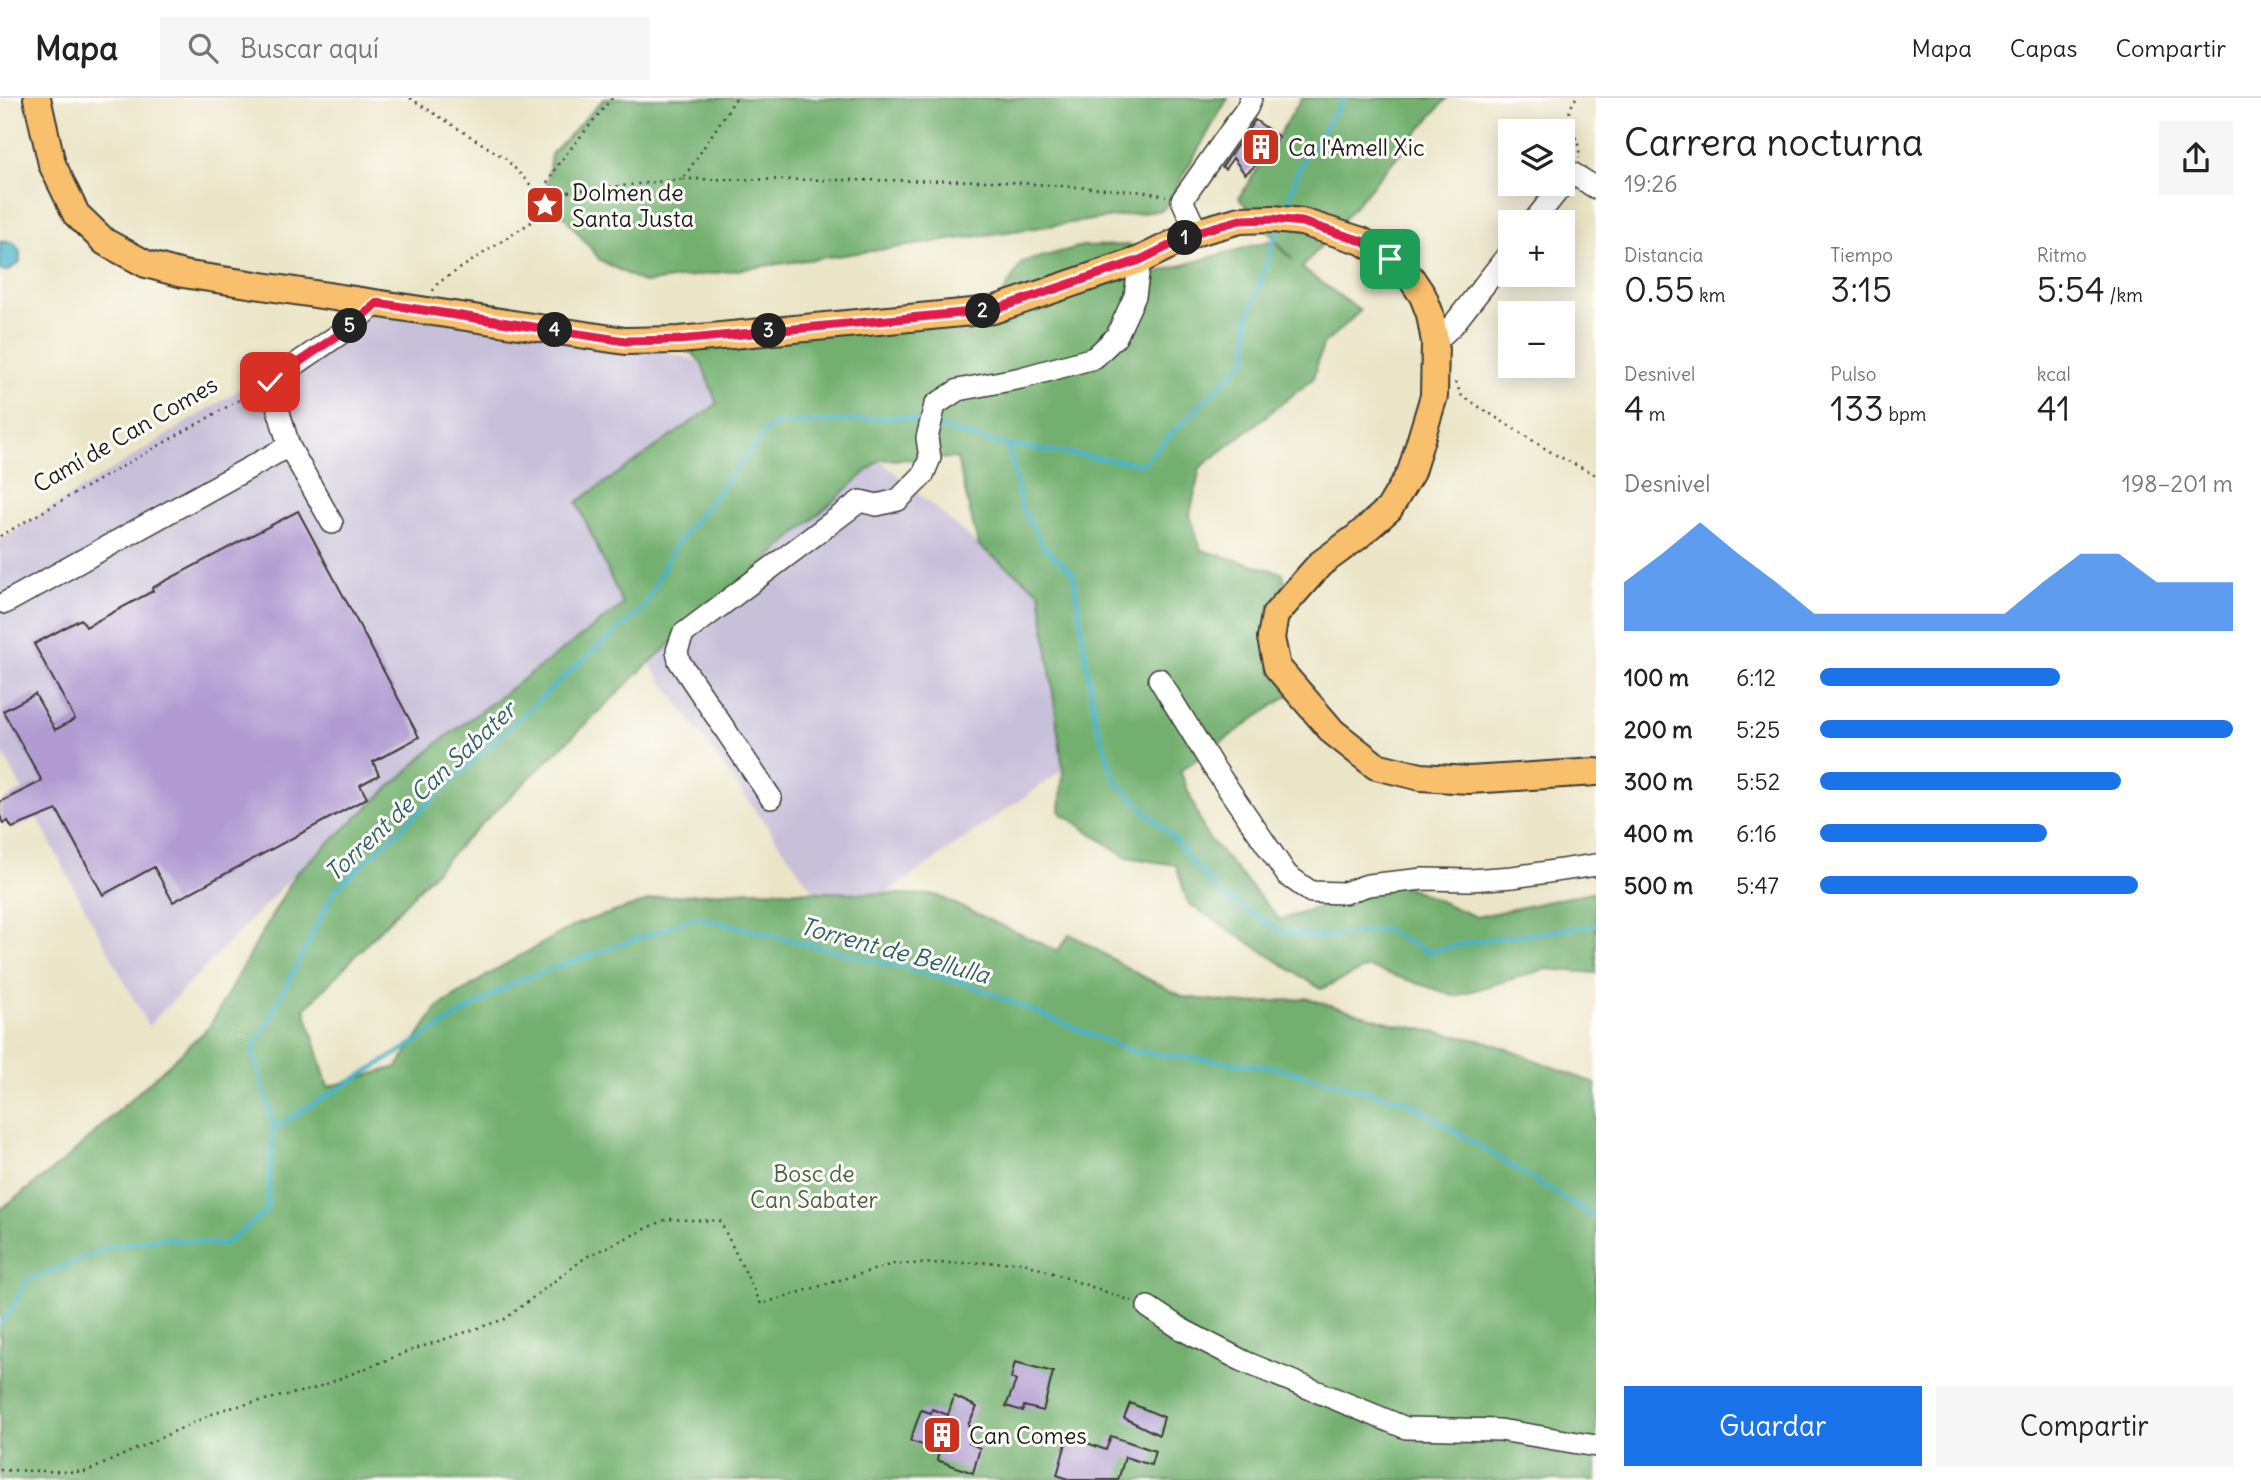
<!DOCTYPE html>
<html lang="es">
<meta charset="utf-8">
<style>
body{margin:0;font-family:Delius,sans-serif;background:#f6f6f6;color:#222;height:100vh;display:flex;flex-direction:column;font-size:26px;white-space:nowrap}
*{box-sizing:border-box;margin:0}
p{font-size:23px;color:#767676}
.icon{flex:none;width:38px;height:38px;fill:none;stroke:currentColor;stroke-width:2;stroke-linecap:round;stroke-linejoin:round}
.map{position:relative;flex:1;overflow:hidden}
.sheet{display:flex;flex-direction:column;background:#fff;width:665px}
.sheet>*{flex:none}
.fabs{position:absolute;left:1498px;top:21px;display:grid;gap:14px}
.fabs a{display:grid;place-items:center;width:77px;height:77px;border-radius:0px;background:#fff;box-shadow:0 4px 18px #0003;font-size:35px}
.pin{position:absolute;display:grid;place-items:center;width:60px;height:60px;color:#fff;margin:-30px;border-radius:14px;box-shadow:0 4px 10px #0006}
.km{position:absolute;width:35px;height:35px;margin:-18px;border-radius:50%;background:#222;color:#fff;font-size:19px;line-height:35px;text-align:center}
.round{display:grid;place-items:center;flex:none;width:74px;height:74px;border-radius:0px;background:#f6f6f6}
.head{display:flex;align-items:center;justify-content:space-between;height:119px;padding:0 28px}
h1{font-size:38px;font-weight:600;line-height:52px}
.figures{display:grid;grid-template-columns:repeat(3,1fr);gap:10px;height:119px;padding:7px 28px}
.figures div{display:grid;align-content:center}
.figures b{font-size:35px;font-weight:600}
.figures small{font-size:19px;font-weight:400}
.figures p{font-size:19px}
.chart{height:196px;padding:14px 28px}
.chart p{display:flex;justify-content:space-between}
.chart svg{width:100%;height:126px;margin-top:7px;fill:#1a73e8;opacity:.7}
.action{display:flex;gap:14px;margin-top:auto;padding:14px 28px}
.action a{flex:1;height:80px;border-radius:0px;background:#1a73e8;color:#fff;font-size:28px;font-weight:600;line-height:80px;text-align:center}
.action a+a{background:#f6f6f6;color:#222}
ul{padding:0 28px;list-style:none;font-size:23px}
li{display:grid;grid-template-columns:112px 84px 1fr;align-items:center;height:52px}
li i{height:18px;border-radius:9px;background:#1a73e8}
header{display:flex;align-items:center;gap:42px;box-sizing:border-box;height:98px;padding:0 35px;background:#fff;border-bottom:2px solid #e0e0e0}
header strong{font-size:33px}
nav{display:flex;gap:38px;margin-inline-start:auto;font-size:24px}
.search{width:490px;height:63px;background:#f6f6f6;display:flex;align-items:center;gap:18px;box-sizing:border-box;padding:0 24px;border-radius:0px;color:#767676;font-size:26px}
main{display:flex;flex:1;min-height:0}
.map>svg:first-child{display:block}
.industrial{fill:#c7c0d9}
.forest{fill:#73b070;stroke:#486646;stroke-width:2}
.water{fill:#49b3c7;stroke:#326872;stroke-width:2}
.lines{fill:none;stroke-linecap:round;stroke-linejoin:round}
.stream{stroke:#49b3c7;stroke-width:4.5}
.building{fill:#b19bd2}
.minor-casing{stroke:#3b3a36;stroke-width:24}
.major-casing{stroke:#3b3a36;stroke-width:30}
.path{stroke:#3b3a36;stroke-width:2.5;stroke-dasharray:2 5;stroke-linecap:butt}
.minor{stroke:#fff;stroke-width:21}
.major{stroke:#f8bf6c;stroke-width:26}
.route-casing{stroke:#fff;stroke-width:14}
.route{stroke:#e11d48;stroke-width:9}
.labels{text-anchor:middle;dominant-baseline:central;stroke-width:6;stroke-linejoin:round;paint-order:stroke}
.poi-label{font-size:23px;fill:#1c1c1c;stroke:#fdfcf7;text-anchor:start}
.street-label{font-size:23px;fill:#1c1c1c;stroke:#fdfcf7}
.park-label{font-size:23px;fill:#4a6245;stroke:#fdfcf7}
.water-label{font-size:24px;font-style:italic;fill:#306069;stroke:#fdfcf7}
</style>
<header>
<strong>Mapa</strong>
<div class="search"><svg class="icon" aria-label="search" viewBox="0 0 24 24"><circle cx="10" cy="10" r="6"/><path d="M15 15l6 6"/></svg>Buscar aquí</div>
<nav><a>Mapa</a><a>Capas</a><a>Compartir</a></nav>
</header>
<main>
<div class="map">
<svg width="1596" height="1382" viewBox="0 0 1596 1382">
<rect width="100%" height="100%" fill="#fdfcf7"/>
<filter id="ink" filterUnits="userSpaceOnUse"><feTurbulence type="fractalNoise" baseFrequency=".0143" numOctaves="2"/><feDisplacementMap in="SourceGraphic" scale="14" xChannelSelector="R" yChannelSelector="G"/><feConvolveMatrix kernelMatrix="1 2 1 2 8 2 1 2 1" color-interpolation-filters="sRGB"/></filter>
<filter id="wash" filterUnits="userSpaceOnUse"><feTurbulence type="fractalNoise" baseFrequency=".00686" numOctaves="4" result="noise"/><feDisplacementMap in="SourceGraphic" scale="28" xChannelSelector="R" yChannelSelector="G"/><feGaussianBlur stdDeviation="1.57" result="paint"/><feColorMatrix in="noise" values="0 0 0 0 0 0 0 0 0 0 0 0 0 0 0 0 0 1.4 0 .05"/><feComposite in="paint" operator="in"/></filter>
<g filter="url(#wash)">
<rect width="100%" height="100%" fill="#ebe5c7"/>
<!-- industrial -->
<g class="industrial">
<polygon points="377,205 625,243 701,264 717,306 577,404 623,507 439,644 296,775 148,928 0,650 0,442"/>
<polygon points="880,362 978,447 1040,494 1063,672 839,828 649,565"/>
</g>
<!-- forest -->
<g class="forest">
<polygon points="605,0 1228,0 1163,112 644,185 600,162 546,96 551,56"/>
<polygon points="1302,0 1447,0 1302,170 1360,213 1323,247 1313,281 1200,370 1190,417 1201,452 1283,475 1289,499 1275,517 1297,591 1180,673 1206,737 1280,822 1396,784 1476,819 1596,793 1596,875 1546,871 1456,898 1368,869 1321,891 1188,805 1176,767 1126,759 1060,714 1063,672 1040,494 978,447 957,360 880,362 649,565 463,744 305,911 328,989 397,969 438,909 502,868 577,826 660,799 751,792 936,797 1057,853 1070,836 1138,876 1184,899 1245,906 1306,900 1395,926 1489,944 1596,986 1596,1382 0,1382 0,1112 63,1064 209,929 296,775 439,644 623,507 577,404 717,306 701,264 679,242 993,212 1022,164 1082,148 1130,147 1135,197 1147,177 1272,142 1293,162 1239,100"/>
</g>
<!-- water -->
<polygon class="water" points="0,143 14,145 20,153 20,164 8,173 0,172"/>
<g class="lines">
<!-- stream -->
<g class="stream">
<polyline points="1285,113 1300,68 1344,0"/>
<polyline points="934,328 998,346 1142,366 1248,259 1248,219 1278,131"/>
<polyline points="1009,348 1021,408 1044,449 1073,475 1095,619 1115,682 1174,741 1220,796 1283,834 1328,839 1385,831 1428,854 1472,844 1596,827"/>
<polyline points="274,1030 513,885 697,819 965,885 1131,953 1278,970 1408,1004 1596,1120"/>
<polyline points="0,1226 10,1214 27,1183 110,1149 161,1140 224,1147 267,1113 274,1030 253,953 335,792 577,567 642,512 675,448 771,327 903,319 923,325"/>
</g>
</g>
<g id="blocks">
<!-- building -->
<g class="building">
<polygon points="1255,22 1279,39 1266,59 1245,76 1233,60 1225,71 1222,69"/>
<polygon points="298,413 419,639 373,664 379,677 360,687 367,700 173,804 154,769 103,797 57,712 12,730 8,723 3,726 0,717 0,704 42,683 3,613 35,596 55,632 75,621 34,546 81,521 86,529 153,493 152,490"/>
<polygon points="1015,1264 1053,1274 1043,1313 1024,1308 1023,1313 1006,1308 1016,1283 1011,1280"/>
<polygon points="954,1298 977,1309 968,1327 974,1331 969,1345 980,1350 973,1375 937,1362 939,1352 910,1343 921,1312 931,1315 932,1311 948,1317"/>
<polygon points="1130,1305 1164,1319 1159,1337 1124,1320"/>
<polygon points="1068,1338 1106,1352 1111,1338 1155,1353 1151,1367 1125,1359 1118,1382 1071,1382 1057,1377"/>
</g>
</g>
</g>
<g filter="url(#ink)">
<use href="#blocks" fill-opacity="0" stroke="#3b3a36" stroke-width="2"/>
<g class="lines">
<!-- minor casing -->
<g class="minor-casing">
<g id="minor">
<polyline points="1533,124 1572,75 1596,90"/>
<polyline points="1197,134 1182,102 1247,10 1251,0"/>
<polyline points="1435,244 1453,227 1510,154"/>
<polyline points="332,425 289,348 270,284 347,231 377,205"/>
<polyline points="5,505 289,348"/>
<polyline points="1159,581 1212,667 1287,777 1311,794 1344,795 1368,787 1423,781 1470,782 1513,779 1596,767"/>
<polyline points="771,700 679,563 677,553 683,536 860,403 877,407 898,402 923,377 930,360 927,340 935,307 958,292 1021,280 1094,260 1116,239 1135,198 1140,162"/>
<polyline points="1148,1209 1183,1232 1245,1264 1406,1330 1500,1332 1596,1348"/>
</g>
</g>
<!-- major casing -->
<g class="major-casing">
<polyline id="major" points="37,0 52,66 76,116 105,144 146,166 183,176 625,243 679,242 993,212 1140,162 1197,134 1240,122 1273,121 1302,124 1362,143 1390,161 1411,180 1423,198 1430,216 1435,244 1434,298 1411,374 1389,411 1357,439 1320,466 1275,517 1271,540 1277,569 1333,634 1376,668 1421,679 1469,682 1596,674"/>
</g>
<!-- path -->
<g class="path">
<polyline points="410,0 506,61 540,97 542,117 438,185 432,194"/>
<path d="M 1576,0 C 1557,28 1582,34 1579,60"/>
<polyline points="683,81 992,83 1146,94 1166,98"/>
<polyline points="540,97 683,81 736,0"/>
<polyline points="540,97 559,65 612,0"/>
<polyline points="1455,284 1462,298 1554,356 1596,377"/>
<polyline points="0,438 255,293"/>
<polyline points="0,1372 86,1374 221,1312 313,1291 415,1251 505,1221 586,1159 667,1121 720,1123 761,1206 893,1166 1021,1164 1132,1203"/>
</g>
<!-- minor -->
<use href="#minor" class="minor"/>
<!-- major -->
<use href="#major" class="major"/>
</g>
</g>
<g class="lines" filter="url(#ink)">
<!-- route casing -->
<g class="route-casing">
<polyline id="route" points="270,284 347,231 377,205 625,243 679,242 993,212 1140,162 1197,134 1240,122 1273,121 1302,124 1362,143 1390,161"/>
</g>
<!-- route -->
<use href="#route" class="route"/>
</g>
<!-- icons -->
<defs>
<g id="building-square" transform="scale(2.0125)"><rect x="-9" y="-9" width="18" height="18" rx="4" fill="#c8321e" stroke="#fdfcf7"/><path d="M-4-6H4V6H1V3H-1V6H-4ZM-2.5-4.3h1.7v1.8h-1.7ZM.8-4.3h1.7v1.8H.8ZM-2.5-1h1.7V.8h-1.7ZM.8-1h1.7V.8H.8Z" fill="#fff"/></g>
<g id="sight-square" transform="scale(2.0125)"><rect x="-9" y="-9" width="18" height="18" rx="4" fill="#c8321e" stroke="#fdfcf7"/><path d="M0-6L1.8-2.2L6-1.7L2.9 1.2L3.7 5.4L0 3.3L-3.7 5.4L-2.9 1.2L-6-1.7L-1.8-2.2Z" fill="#fff"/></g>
</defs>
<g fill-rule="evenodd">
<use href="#building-square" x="1261" y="49"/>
<use href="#sight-square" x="545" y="107"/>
<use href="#building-square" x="942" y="1337"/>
</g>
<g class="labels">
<!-- poi labels -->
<g class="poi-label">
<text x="1288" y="49">Ca l'Amell Xic</text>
<text x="572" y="94">Dolmen de<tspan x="572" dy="26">Santa Justa</tspan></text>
<text x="969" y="1337">Can Comes</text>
</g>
<!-- street labels -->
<g class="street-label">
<text transform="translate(125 336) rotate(-30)">Camí de Can Comes</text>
</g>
<!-- park labels -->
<g class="park-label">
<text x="814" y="1075">Bosc de<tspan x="814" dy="26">Can Sabater</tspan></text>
</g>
<!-- water labels -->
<g class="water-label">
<text transform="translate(420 693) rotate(-43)">Torrent de Can Sabater</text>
<text transform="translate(895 852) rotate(15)">Torrent de Bellulla</text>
</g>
</g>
</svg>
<div class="fabs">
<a><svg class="icon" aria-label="layers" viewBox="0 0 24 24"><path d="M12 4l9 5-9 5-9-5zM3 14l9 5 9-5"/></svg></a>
<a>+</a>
<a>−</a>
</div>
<div class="pin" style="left:1390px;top:161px;background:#1e9e55"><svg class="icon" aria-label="arrive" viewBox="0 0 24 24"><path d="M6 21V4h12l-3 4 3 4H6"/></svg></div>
<div class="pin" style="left:270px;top:284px;background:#d93025"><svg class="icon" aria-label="check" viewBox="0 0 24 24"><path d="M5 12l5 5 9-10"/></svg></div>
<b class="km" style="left:1185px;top:140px">1</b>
<b class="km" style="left:983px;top:213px">2</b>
<b class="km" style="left:769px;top:233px">3</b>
<b class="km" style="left:555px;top:232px">4</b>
<b class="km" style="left:350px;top:228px">5</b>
</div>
<section class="sheet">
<div class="head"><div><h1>Carrera nocturna</h1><p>19:26</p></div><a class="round"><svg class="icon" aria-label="share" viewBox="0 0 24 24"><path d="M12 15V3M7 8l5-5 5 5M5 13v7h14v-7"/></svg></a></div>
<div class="figures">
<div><p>Distancia</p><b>0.55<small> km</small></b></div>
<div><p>Tiempo</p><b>3:15</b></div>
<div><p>Ritmo</p><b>5:54<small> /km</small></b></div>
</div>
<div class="figures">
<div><p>Desnivel</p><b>4<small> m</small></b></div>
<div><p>Pulso</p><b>133<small> bpm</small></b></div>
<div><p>kcal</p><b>41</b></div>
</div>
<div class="chart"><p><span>Desnivel</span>198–201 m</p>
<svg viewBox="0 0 160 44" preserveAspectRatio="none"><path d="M0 44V27L10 17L20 6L30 17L40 27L50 38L60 38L70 38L80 38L90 38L100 38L110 27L120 17L130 17L140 27L150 27L160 27V44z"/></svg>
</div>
<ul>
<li><b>100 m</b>6:12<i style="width:58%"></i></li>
<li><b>200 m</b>5:25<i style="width:100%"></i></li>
<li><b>300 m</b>5:52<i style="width:73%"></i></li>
<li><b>400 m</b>6:16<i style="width:55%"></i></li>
<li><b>500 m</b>5:47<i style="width:77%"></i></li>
</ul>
<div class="action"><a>Guardar</a><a>Compartir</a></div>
</section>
</main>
